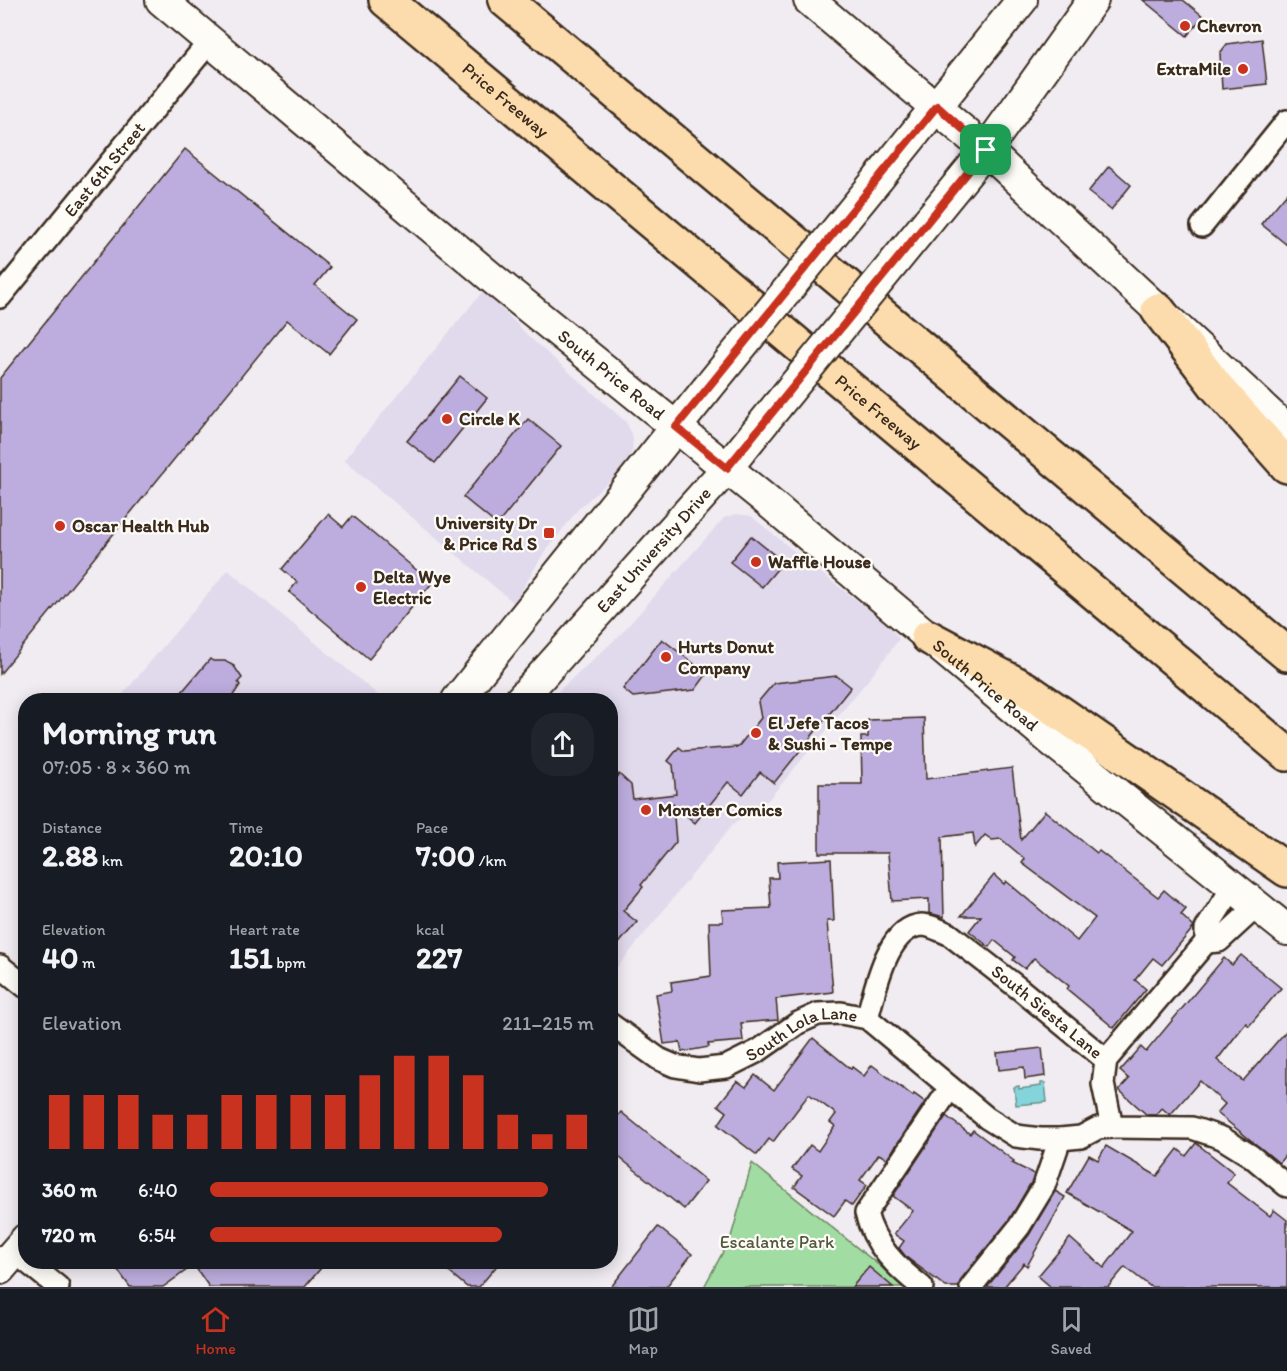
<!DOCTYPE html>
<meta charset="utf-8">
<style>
body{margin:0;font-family:Itim,sans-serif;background:#20242c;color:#f1f3f6;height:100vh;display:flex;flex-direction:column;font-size:22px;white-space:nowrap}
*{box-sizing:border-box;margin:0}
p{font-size:20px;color:#9ea1a6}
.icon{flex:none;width:33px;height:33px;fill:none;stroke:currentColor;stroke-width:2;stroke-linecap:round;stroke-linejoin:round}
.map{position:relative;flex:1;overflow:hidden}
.drawer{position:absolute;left:18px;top:693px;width:600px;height:576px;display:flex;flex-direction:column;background:#171b24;border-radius:24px;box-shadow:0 3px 15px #0003}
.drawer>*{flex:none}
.pin{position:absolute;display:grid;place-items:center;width:51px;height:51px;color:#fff;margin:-26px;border-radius:12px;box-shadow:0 3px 9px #0006}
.round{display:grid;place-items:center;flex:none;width:63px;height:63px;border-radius:24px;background:#20242c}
.overview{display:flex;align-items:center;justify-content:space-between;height:102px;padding:0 24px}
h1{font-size:33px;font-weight:700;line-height:45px}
.stats{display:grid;grid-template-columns:repeat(3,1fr);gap:9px;height:102px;padding:6px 24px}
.stats div{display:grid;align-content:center}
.stats b{font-size:30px;font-weight:700}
.stats small{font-size:16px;font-weight:400}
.stats p{font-size:16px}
.chart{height:168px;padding:12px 24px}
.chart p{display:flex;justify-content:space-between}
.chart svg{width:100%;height:108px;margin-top:6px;stroke:#c8321e;stroke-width:6}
ul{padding:0 24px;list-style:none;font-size:20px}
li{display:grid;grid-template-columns:96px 72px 1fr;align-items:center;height:45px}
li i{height:15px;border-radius:8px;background:#c8321e}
.dock{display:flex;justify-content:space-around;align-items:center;height:84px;border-top:2px solid #363941;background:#171b24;font-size:16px;color:#9ea1a6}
.dock a{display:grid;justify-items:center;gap:3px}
.dock .current{color:#c8321e}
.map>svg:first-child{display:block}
.built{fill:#e1d9ec}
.green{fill:#a1dda3;stroke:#6e8460;stroke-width:1.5}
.water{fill:#84d5db;stroke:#67918f;stroke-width:1.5}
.building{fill:#bdadde;stroke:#3b2a1e;stroke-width:1.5}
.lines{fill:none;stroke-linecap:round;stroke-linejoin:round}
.minor-casing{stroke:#3b2a1e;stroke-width:26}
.secondary-casing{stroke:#3b2a1e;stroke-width:34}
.motorway-casing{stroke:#3b2a1e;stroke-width:38}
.minor{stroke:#fdfcf7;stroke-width:21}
.secondary{stroke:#fdfcf7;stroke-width:30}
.motorway{stroke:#fcdcac;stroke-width:33}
.secondary-bridge-casing{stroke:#3b2a1e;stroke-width:34;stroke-linecap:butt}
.secondary-bridge{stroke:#fdfcf7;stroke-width:30}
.route-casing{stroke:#fff;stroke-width:12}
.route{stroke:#c8321e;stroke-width:8}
.poi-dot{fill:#c8321e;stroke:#fdfcf7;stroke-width:2}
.labels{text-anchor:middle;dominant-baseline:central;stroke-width:4.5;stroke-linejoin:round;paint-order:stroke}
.poi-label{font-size:18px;font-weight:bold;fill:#3b2a1e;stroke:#fdfcf7;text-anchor:start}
.street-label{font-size:18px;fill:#3b2a1e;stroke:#fdfcf7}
.park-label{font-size:18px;fill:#54573f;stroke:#fdfcf7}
</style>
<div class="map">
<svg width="1287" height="1287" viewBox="0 0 1287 1287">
<rect width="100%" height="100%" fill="#f0ecf2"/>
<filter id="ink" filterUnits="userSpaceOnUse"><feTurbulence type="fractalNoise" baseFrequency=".0167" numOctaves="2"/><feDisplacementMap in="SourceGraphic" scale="12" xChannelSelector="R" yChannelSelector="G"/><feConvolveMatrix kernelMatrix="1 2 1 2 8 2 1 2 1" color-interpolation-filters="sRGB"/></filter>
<g filter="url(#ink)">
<!-- built -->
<g class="built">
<polygon points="484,290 528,336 626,422 633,437 632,451 628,462 621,471 579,508 542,556 514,603 344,460"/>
<polygon points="736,514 751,516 822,574 887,623 899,639 873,674 768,800 734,823 611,975 610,700 549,700 619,636 724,518"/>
<polygon points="228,570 384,700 118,700"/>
</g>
<!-- green -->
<polygon class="green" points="752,1163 906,1287 704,1287 731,1237"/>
<!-- water -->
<polygon class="water" points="1041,1083 1045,1083 1047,1102 1016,1105 1014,1087 1019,1086 1019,1089 1041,1086"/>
<!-- building -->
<g class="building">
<polygon points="1143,0 1183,0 1203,16 1187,36"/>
<polygon points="1262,39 1267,84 1222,89 1220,53 1227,44"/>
<polygon points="185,149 330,267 315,285 357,319 329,354 287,320 0,674 0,378"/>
<polygon points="1109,166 1131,185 1111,210 1088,192"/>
<polygon points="1287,193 1287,245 1261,224"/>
<polygon points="460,376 487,398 435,463 407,441"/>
<polygon points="528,419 561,446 497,525 463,497"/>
<polygon points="328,514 343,527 352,516 432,583 369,659 289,592 297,582 282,569"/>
<polygon points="751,536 783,562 762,587 730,562"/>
<polygon points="662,639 707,674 695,690 633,697 623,689"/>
<polygon points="210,659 213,661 225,661 234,666 242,678 238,682 240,685 230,700 175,700"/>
<polygon points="837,676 851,687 774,783 760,772 743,794 728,782 695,823 673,804 676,842 641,885 643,887 623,911 637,922 610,954 610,784 619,774 631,785 633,799 676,794 673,765 668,761 679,747 684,751 738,747 761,718 758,702 774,683"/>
<polygon points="924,718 926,779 1012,768 1021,840 1045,811 1097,853 1099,851 1158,897 1164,890 1186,909 1181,915 1194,927 1162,965 1153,958 1135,980 1146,989 1114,1028 1067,989 1069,986 1034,958 1025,969 1013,960 1015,957 994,940 989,947 969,931 981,916 961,916 994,875 1004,884 1006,881 1077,941 1095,918 1022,863 1025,859 1001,839 992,840 985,835 975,847 973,833 942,837 944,917 929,913 929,899 892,901 888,853 819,853 819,784 862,784 861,737 868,737 868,720"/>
<polygon points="831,859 834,921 827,921 833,992 776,999 778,1020 741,1023 743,1041 708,1044 709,1047 682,1052 680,1042 664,1044 656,994 672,991 671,982 711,976 709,922 723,922 722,910 771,908 769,878 778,878 777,862"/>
<polygon points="1241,955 1281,988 1249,1026 1246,1023 1217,1060 1243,1081 1287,1030 1287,1153 1279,1163 1217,1113 1225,1104 1200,1081 1170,1115 1162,1108 1156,1115 1147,1115 1119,1090 1129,1079 1120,1071 1141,1047 1146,1052 1224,958 1232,965"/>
<polygon points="813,1038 851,1069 852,1067 864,1076 872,1065 913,1096 914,1094 925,1102 887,1159 879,1154 860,1180 867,1185 852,1206 845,1201 834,1216 794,1187 802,1176 792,1169 810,1145 818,1151 835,1126 830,1122 836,1114 809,1094 773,1142 769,1139 757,1155 718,1125 727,1112 718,1105 737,1081 746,1087 755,1075 774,1090"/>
<polygon points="1042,1048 1045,1076 1025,1079 1024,1067 999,1070 997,1053"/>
<polygon points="621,1112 706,1181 684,1209 610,1150 610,1125"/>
<polygon points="946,1116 970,1134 973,1130 1014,1161 1012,1163 1034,1174 1032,1181 1009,1220 961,1279 959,1287 946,1287 906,1257 899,1248 904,1241 894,1234 913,1211 893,1196"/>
<polygon points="1196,1143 1234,1173 1227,1183 1270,1216 1274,1210 1287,1220 1287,1287 1151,1287 1125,1267 1108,1287 1051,1287 1038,1276 1070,1238 1104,1268 1132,1231 1067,1193 1089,1155 1098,1160 1106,1146 1157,1176 1178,1149 1186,1156"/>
<polygon points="1055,1191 1065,1197 1027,1266 1024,1263 1004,1287 987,1287 1029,1235"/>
<polygon points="658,1227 692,1254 666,1287 611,1287"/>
<polygon points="112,1262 326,1262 305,1287 209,1287 194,1265 163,1287 130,1287"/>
<polygon points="437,1262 500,1262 479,1287 467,1287"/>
<polygon points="869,1267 893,1287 852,1287"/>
</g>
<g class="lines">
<!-- minor casing -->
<g class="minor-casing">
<g id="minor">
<polyline points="1202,226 1287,121"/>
<path id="s1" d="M 0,297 L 210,41"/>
<polyline points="1233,887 1206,929 1206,942 1219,941 1257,906"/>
<polyline points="0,966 26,987"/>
<path id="s2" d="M 867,1018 C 875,992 886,927 922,925 C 931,925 941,931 949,934 L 1021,990 L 1106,1060 L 1103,1084 L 1112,1127 L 1192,1128 L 1222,1138 L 1251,1156 L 1287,1186"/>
<path id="s3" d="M 610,1024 L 659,1059 L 675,1066 L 699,1070 L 726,1067 L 758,1051 L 798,1023 L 818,1014 L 841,1013 L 867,1018 L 987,1118 L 1016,1136 L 1040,1139 L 1060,1139 L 1081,1137 L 1098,1128 L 1112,1127"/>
<polyline points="1106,1060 1206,942"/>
<polyline points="27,1262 58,1287"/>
<path d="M 922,1287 C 896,1267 874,1245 866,1213 L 950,1088"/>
<polyline points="971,1287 1019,1227 1044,1186 1060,1139"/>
</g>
</g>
<!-- secondary casing -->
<g class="secondary-casing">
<g id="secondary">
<path id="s4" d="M 161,0 L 493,279 L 760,495 L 1053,742 L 1287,930"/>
<polyline points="809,0 986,150 1287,430"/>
<polyline points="878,179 1022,0"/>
<polyline points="928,221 986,150 1093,0"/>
<polyline points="457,700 706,390"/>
<path id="s5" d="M 520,700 L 727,468 L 777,406"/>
<polyline points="0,1269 26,1239"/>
</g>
</g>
<!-- motorway casing -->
<g class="motorway-casing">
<g id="motorway">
<path id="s6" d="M 386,0 L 1287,754"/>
<polyline points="505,0 1287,654"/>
<polyline points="1158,310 1216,386 1287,466"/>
<polyline points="928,637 1026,689 1287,870"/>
</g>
</g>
<!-- minor -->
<use href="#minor" class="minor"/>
<!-- secondary -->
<use href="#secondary" class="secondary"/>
<!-- motorway -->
<use href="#motorway" class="motorway"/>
<!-- secondary-bridge casing -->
<g class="secondary-bridge-casing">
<g id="secondary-bridge">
<polyline points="706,390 878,179"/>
<polyline points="777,406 928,221"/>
</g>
</g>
<!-- secondary-bridge -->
<use href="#secondary-bridge" class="secondary-bridge"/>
</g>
</g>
<g class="lines" filter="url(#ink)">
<!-- route casing -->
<g class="route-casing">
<polygon id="route" points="937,106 986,150 727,468 676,427"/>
</g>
<!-- route -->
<use href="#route" class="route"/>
</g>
<!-- markers -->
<g class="poi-dot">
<circle cx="1185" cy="26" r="6"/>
<circle cx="1243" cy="69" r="6"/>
<circle cx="447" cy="419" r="6"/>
<circle cx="60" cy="526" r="6"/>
<rect x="543" y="527" width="12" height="12" rx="3"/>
<circle cx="756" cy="562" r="6"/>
<circle cx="361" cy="587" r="6"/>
<circle cx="666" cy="657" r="6"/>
<circle cx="756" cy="733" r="6"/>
<circle cx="646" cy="810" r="6"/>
</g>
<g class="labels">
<!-- poi labels -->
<g class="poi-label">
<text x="1197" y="26">Chevron</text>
<text x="1231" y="69" text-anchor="end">ExtraMile</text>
<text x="459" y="419">Circle K</text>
<text x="537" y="523" text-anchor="end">University Dr<tspan x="537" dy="21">&amp; Price Rd S</tspan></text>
<text x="72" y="526">Oscar Health Hub</text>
<text x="768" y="562">Waffle House</text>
<text x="373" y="577">Delta Wye<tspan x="373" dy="21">Electric</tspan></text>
<text x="678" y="647">Hurts Donut<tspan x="678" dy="21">Company</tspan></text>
<text x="768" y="723">El Jefe Tacos<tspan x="768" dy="21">&amp; Sushi - Tempe</tspan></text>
<text x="658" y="810">Monster Comics</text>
</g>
<!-- street labels -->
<g class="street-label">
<text stroke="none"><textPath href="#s6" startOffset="156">Price Freeway</textPath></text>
<text stroke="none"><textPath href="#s1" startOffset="165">East 6th Street</textPath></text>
<text stroke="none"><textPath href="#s4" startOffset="586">South Price Road</textPath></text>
<text stroke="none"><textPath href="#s6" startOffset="642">Price Freeway</textPath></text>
<text stroke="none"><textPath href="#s5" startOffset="201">East University Drive</textPath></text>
<text stroke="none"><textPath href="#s4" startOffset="1072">South Price Road</textPath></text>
<text stroke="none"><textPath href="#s2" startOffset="268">South Siesta Lane</textPath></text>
<text stroke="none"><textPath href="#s3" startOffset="214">South Lola Lane</textPath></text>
</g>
<!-- park labels -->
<g class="park-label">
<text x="777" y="1242">Escalante Park</text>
</g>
</g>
</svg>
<div class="pin" style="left:986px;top:150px;background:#1e9e55"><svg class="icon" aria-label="arrive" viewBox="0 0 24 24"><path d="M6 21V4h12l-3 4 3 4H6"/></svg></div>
<section class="drawer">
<div class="overview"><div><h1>Morning run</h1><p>07:05 · 8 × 360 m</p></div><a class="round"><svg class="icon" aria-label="share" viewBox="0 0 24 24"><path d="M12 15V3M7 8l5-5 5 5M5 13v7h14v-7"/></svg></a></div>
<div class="stats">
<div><p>Distance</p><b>2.88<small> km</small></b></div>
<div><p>Time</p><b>20:10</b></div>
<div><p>Pace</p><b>7:00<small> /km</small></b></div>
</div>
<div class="stats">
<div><p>Elevation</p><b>40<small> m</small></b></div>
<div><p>Heart rate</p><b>151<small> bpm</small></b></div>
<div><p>kcal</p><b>227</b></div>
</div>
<div class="chart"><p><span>Elevation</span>211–215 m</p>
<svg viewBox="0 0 160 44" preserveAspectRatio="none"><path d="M5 44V22M15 44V22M25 44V22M35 44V30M45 44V30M55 44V22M65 44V22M75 44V22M85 44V22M95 44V14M105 44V6M115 44V6M125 44V14M135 44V30M145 44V38M155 44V30"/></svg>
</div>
<ul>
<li><b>360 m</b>6:40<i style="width:88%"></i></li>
<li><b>720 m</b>6:54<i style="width:76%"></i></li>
</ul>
</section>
</div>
<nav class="dock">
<a class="current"><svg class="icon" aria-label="home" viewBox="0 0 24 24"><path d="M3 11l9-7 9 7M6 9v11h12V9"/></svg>Home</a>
<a><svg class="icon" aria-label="map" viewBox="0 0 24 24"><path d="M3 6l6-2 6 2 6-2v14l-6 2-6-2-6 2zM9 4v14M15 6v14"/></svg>Map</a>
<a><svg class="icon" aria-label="saved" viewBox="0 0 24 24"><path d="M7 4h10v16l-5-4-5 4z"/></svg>Saved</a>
</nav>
